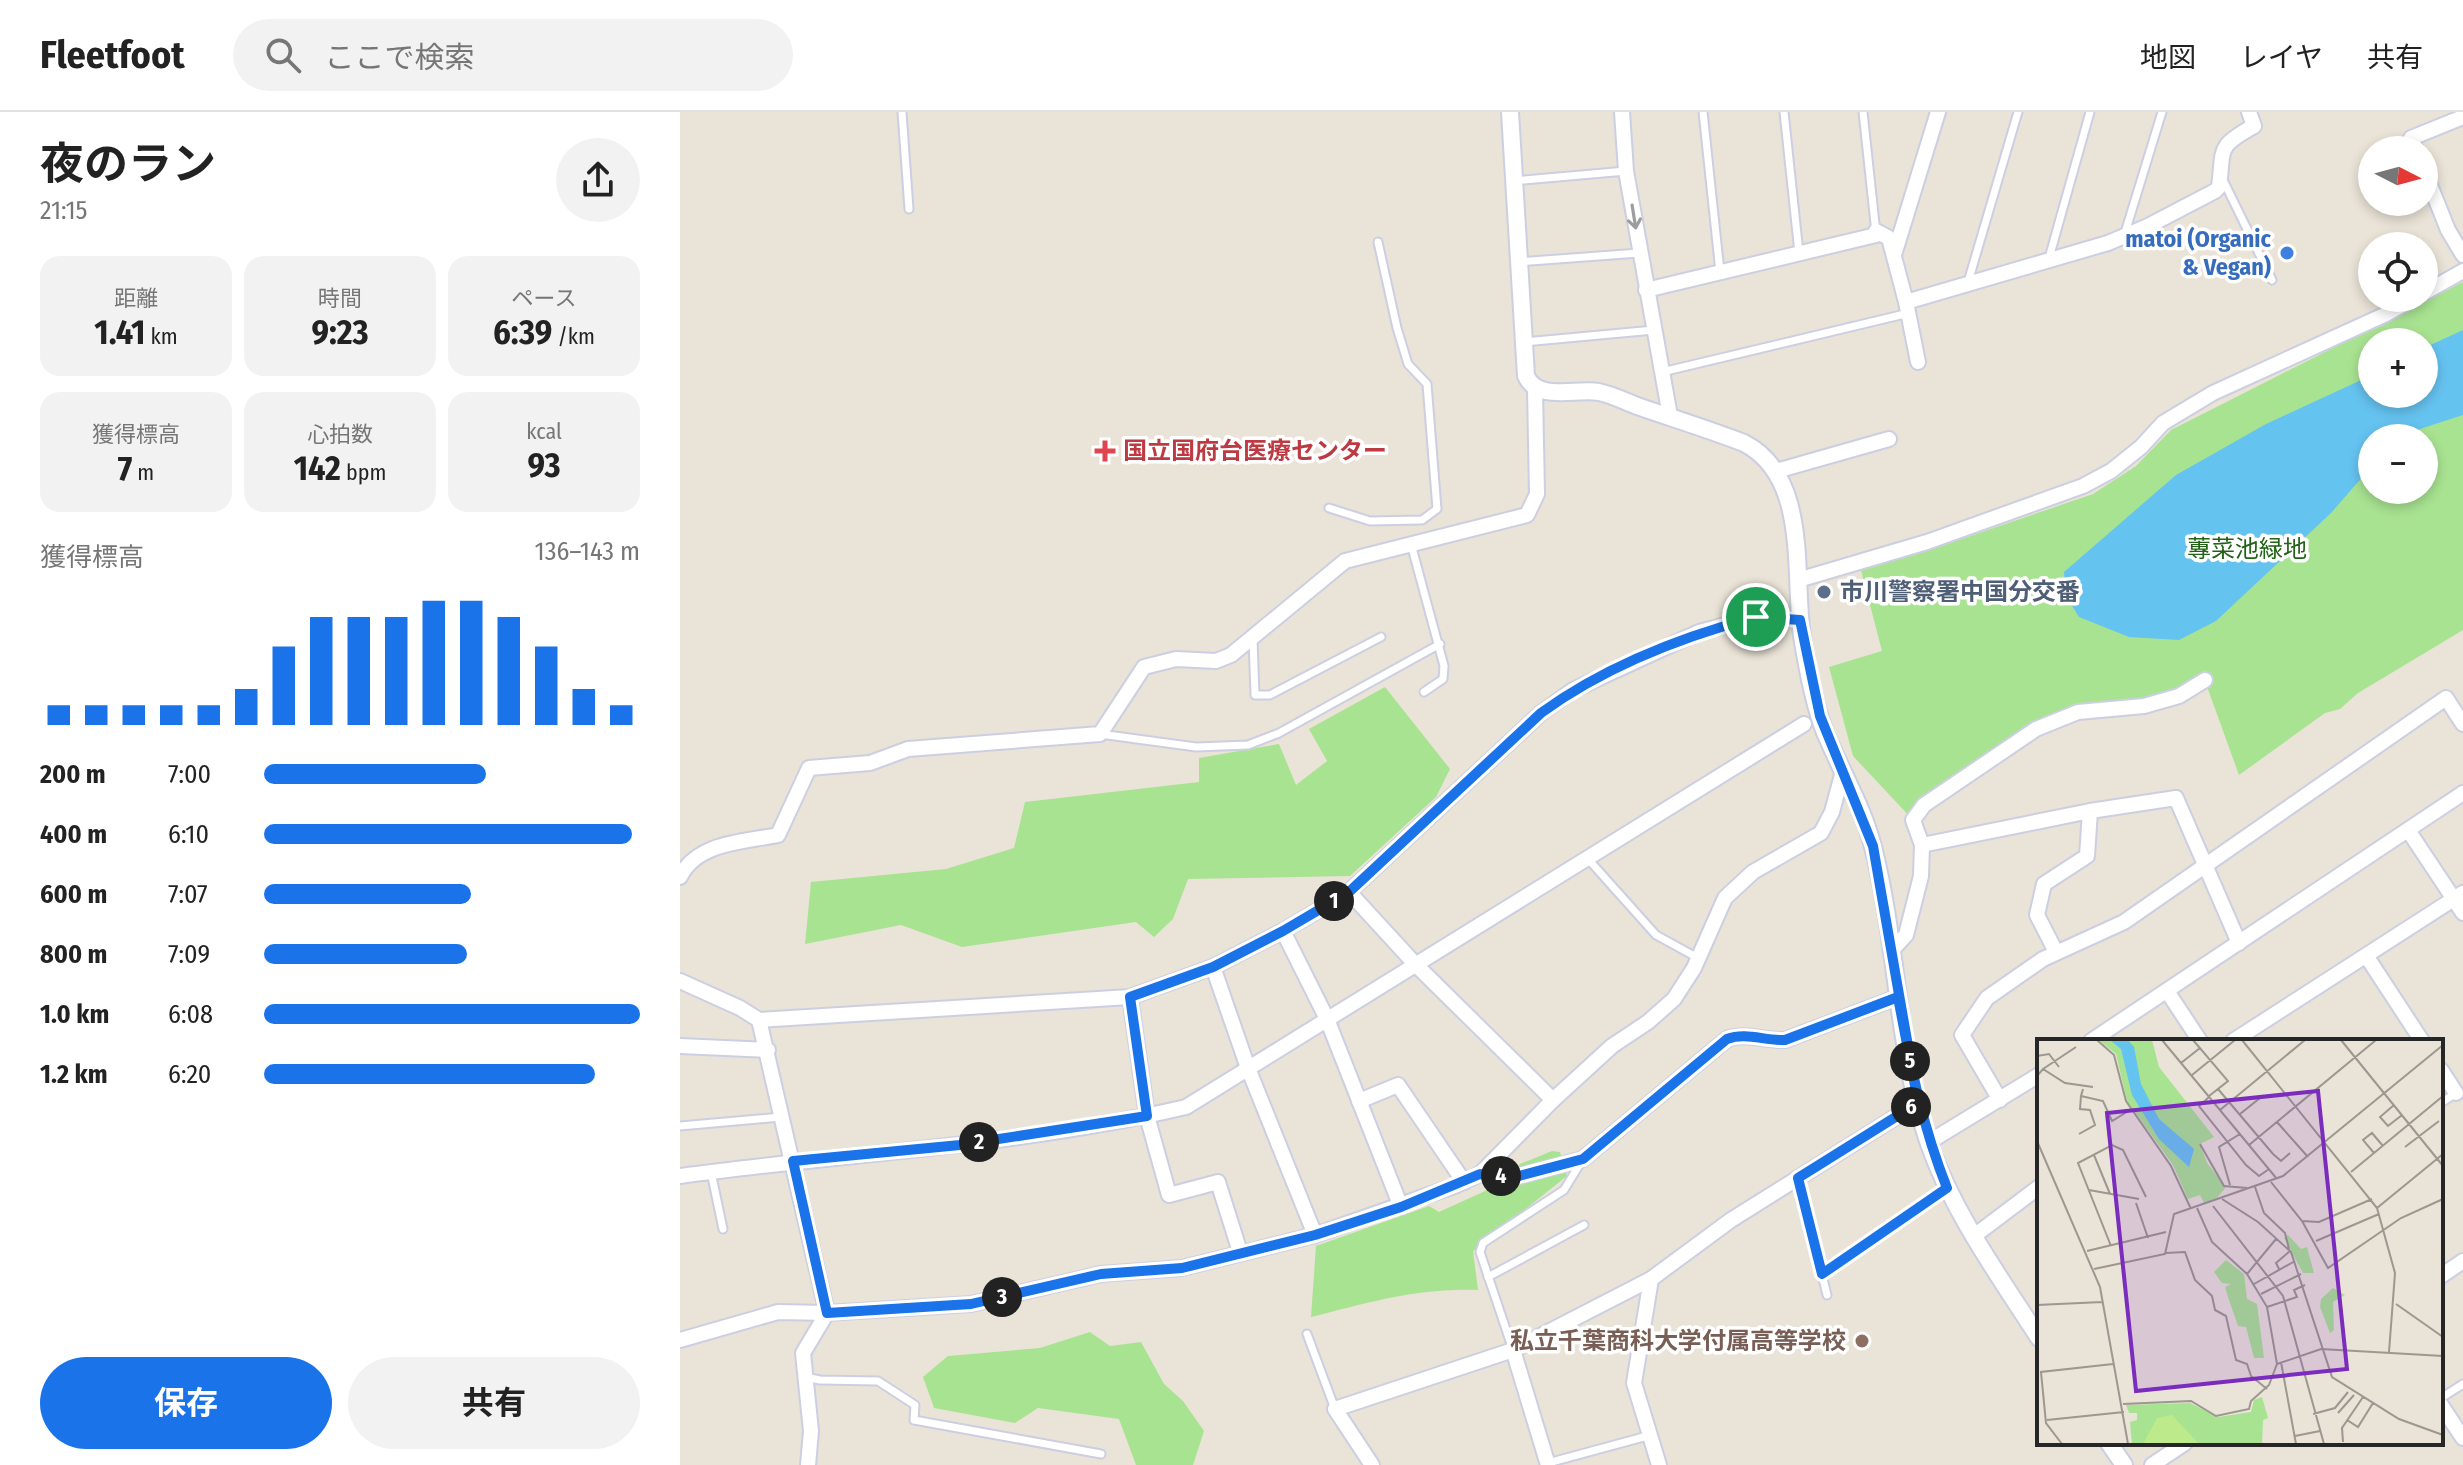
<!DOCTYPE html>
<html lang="ja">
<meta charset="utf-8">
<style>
body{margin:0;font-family:"Fira Sans Condensed","Noto Sans JP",sans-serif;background:#f2f2f2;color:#222;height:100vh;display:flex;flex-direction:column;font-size:30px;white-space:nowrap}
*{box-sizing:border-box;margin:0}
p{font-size:26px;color:#767676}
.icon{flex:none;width:44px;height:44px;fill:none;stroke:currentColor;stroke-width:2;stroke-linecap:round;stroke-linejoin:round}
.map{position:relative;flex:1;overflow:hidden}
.panel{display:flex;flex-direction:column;background:#fff;width:680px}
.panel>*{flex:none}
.needle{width:52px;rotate:96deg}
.buttons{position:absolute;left:1678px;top:24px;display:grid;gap:16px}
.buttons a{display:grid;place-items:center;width:80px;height:80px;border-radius:50%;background:#fff;box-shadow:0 4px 12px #0003;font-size:40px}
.pin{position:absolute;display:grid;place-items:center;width:68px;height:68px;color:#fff;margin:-34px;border:4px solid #fff;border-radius:50%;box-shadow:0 2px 8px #0007}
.km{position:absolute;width:40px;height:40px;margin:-20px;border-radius:50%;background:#222;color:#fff;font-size:22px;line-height:40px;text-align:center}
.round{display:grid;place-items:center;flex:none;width:84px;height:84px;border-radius:42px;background:#f2f2f2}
.headline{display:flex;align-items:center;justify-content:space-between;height:136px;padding:0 40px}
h1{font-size:44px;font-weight:700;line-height:60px}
.metrics{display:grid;grid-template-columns:repeat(3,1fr);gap:12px;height:136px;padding:8px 40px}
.metrics div{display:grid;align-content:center;border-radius:20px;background:#f2f2f2;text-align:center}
.metrics b{font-size:34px;font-weight:700}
.metrics small{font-size:22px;font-weight:400}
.metrics p{font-size:22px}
.chart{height:224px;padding:16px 40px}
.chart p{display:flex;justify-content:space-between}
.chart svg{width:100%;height:144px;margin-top:8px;stroke:#1a73e8;stroke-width:6}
.cta{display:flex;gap:16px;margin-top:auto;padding:16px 40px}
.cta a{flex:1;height:92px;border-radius:48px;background:#1a73e8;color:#fff;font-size:32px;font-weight:700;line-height:92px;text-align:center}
.cta a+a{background:#f2f2f2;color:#222}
ul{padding:0 40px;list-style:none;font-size:26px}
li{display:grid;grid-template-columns:128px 96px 1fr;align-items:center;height:60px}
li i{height:20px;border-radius:10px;background:#1a73e8}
header{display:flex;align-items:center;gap:48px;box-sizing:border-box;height:112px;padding:0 40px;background:#fff;border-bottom:2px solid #e0e0e0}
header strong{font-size:38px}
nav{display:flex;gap:44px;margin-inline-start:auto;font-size:28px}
.search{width:560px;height:72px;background:#f2f2f2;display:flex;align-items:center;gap:20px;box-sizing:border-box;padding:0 28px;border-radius:44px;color:#767676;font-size:30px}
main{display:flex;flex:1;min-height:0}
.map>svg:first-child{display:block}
.green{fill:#a8e391;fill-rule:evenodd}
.water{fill:#65c3f0}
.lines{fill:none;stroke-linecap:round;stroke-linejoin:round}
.service-casing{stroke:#cccfe1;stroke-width:11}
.minor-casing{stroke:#cccfe1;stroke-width:18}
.tertiary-casing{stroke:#cccfe1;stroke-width:20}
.service{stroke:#fff;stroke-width:7}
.minor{stroke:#fff;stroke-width:14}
.tertiary{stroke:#fff;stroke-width:16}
.oneway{stroke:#9d9d9d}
.route-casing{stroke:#fff;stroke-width:16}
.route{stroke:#1a73e8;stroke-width:10}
.shop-dot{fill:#3f7fe0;stroke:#fff;stroke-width:3}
.health-dot{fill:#e0444e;stroke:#fff;stroke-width:3}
.service-dot{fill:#5c6f8a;stroke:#fff;stroke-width:3}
.education-dot{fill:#8d6e63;stroke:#fff;stroke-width:3}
.labels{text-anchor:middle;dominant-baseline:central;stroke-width:7;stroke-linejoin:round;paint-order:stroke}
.shop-label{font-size:24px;font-weight:bold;fill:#366cbe;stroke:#fff;text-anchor:end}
.health-label{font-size:24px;font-weight:bold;fill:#be3a42;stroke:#fff;text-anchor:start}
.park-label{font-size:24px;fill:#226317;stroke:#fff}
.service-label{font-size:24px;font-weight:bold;fill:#4e5e75;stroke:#fff;text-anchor:start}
.education-label{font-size:24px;font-weight:bold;fill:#785e54;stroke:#fff;text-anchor:end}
.inset-road{fill:none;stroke:#9c9790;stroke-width:2}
.view{fill:#7b2cbf;fill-opacity:0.15;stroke:#7b2cbf;stroke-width:4}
.inset-edge{fill:none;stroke:#262626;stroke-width:4}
</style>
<header>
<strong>Fleetfoot</strong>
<div class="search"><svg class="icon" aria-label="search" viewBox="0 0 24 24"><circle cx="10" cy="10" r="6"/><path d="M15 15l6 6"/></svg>ここで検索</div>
<nav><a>地図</a><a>レイヤ</a><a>共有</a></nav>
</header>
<main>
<section class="panel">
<div class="headline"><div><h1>夜のラン</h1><p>21:15</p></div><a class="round"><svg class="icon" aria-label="share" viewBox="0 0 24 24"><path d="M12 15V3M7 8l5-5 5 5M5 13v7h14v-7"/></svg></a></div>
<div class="metrics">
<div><p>距離</p><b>1.41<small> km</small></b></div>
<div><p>時間</p><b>9:23</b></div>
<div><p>ペース</p><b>6:39<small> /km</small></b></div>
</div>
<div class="metrics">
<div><p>獲得標高</p><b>7<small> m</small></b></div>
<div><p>心拍数</p><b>142<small> bpm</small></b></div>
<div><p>kcal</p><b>93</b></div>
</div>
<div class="chart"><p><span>獲得標高</span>136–143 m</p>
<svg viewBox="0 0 160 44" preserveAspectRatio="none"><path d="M5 44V38M15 44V38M25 44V38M35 44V38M45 44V38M55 44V33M65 44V20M75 44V11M85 44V11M95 44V11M105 44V6M115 44V6M125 44V11M135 44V20M145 44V33M155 44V38"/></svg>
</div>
<ul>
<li><b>200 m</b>7:00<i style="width:59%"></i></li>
<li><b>400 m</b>6:10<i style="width:98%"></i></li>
<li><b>600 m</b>7:07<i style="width:55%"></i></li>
<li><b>800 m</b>7:09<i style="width:54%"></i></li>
<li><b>1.0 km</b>6:08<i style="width:100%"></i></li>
<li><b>1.2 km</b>6:20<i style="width:88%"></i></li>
</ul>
<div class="cta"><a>保存</a><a>共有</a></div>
</section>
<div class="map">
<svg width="1783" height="1353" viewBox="0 0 1783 1353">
<rect width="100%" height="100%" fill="#eae3d7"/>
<!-- green -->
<g class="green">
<path d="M 1783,170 L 1783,518 L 1678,581 L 1660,597 L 1645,601 L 1559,663 L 1525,569 L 1499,584 L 1398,600 L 1244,692 L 1233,708 L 1173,644 L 1149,555 L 1202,539 L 1181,458 L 1255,436 L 1413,382 L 1456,354 L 1491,318 ZM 1692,230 L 1744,230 L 1744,282 L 1692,282 ZM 1692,326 L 1744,326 L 1744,378 L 1692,378 Z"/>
<polygon points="705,575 770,657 756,685 670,764 508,767 493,807 474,825 456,810 282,835 221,813 125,832 131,770 266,757 334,736 345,690 519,670 519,646 599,632 616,673 647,649 629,617"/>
<path d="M 872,1039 L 880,1040 L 887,1064 L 793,1139 L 798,1178 C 740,1175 686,1191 631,1205 L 636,1134 L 749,1094 L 759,1100 L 825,1070 L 840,1052 Z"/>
<polygon points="410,1220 430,1234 461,1230 484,1272 503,1289 524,1319 513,1353 456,1353 439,1307 358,1296 335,1311 254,1296 243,1265 268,1244 360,1236"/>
</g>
<!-- water -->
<polygon class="water" points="1783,218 1783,303 1712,326 1692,326 1692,354 1651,401 1536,509 1499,528 1449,525 1399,505 1386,484 1384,460 1496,363 1586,312 1692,263 1692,282 1744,282 1744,236"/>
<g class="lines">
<!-- service casing -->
<g class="service-casing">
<g id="service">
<polyline points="222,0 229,97"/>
<polyline points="1023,0 1040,160"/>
<polyline points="1104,0 1119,141"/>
<polyline points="1183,0 1196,121"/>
<polyline points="1543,68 1592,168"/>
<polyline points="833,69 946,59"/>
<polyline points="1444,124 1482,0"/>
<polyline points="1369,146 1410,0"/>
<polyline points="838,150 959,141"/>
<polyline points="1288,170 1338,0"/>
<polyline points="844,230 974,218"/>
<polyline points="982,260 1229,201"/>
<polyline points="649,396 690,409 742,408 757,397 747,272 728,252 717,216 698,130"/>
<polyline points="731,432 764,554 763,567 744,580"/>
<polyline points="573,527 575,583 590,583 701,525"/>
<polyline points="420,622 516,635 568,633 599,621 760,532"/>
<polyline points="908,747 976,823 1018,846"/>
<polyline points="1761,991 1776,981"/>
<polyline points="0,1014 101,1005"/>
<polyline points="31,1060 43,1117"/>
<polyline points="1118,1066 1147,1183"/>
<polyline points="1142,1162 1267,1076"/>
<polyline points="808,1165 904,1113"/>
<polyline points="627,1222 655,1297"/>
<polyline points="833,1238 800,1140 803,1131 884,1078 903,1047"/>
<polyline points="125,1265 140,1268 198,1269 235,1293 234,1308 421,1342"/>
<polyline points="1761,1286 1783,1272"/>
<polyline points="868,1351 971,1323"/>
</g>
</g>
<!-- minor casing -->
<g class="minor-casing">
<g id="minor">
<polyline points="942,0 946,59 990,304"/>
<polyline points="1736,38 1731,26 1783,5"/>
<polyline points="1744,58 1768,118 1783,143"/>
<polyline points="1196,119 1209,126 1226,190 1238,250"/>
<polyline points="1214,143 1258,0"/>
<polyline points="966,178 1196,123"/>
<polyline points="1744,181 1783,159"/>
<path d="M 1226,190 L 1428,131 L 1468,114 L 1535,79 L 1539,75 C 1544,36 1536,35 1574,14 L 1569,0"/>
<polyline points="1096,359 1209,327"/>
<polyline points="1118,468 1247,430 1403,374 1431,359 1461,335 1483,311 1533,281 1704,203 1735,186"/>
<polyline points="1728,718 1783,801"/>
<polyline points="1242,733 1410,699 1496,686 1559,831"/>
<path d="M 0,765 C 17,730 64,730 98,723 L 129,656 L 190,651 L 228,637 L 420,622 L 464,555 L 496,547 L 536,549 L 551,543 L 665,449 L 847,403 L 857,382 L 855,277"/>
<polyline points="669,780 736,853 873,988"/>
<polyline points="603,819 647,907 721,1095"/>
<polyline points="1211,839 1226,823 1241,764 1242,733 1233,708 1244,693 1356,617 1398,600 1464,594 1499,584 1525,568"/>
<polyline points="1376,840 1357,803 1364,772 1407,744 1410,699"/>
<polyline points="1687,845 1742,929"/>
<polyline points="533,855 568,956 635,1123"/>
<polyline points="0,869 60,896 79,908 450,885 533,855 603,819 669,780 861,601 893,578 1019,520 1076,505 1120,508"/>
<polyline points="1487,879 1520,929"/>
<polyline points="450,885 467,1004 489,1083 538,1070 560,1140"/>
<polyline points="79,908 147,1201 123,1241 131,1319 128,1353"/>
<polyline points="1411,929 1783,681"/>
<polyline points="1553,929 1783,781"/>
<polyline points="0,934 88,938"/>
<polyline points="1761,958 1776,981"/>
<polyline points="1320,988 1282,923 1307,886 1363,847 1444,810 1766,586 1783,612"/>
<polyline points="679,989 718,973 784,1070"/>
<polyline points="1249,1030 1359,963"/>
<path d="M 800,1062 L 835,1065 L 903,1047 L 1047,927 C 1066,920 1085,929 1105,928 L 1218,885"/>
<path d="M 0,1064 C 168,1041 340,1034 506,995 L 1124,612"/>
<polyline points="1294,1124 1359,1075"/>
<polyline points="1761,1164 1783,1149"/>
<polyline points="0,1228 98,1200 147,1201 291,1192 421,1162 502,1156 635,1123 777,1073 800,1062 873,988 932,934 968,910 994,887 1014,856 1045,786 1073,760 1141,721 1152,700 1163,659"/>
<polyline points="833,1238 868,1353"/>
<polyline points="1761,1293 1783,1326"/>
<polyline points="692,1353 655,1297 833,1238 971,1167"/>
<polyline points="979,1353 954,1271 971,1167 1051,1108 1238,991"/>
<polyline points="1472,1353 1505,1331"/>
</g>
</g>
<!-- tertiary casing -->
<g class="tertiary-casing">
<g id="tertiary">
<path d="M 830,0 L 846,264 C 858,290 895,276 919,280 C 933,283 946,290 960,295 C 995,307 1030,318 1064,331 C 1130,365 1113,463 1122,524 C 1127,555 1133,589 1144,618 C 1160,657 1183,695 1193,735 C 1218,832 1216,937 1249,1032 C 1274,1102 1319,1164 1359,1226"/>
<polyline points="1429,1331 1444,1353"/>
</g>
</g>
<!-- service -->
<use href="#service" class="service"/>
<!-- minor -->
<use href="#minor" class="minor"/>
<!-- tertiary -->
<use href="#tertiary" class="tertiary"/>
</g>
<!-- one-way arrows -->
<defs><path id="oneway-shaft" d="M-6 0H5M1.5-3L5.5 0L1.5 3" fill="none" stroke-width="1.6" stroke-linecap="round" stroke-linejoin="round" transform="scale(2)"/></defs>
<use class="oneway" href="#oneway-shaft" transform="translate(954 105) rotate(81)"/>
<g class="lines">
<!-- route casing -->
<g class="route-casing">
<path id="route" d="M 1076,505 C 1001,525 924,555 861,601 L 669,780 L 603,819 L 533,855 L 450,885 L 467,1004 L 280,1033 L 113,1049 L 147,1201 L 291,1192 L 421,1162 L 502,1156 L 635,1123 L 721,1095 L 800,1062 L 835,1065 L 903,1047 L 1047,927 C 1066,920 1085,929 1105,928 L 1218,885 C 1231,954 1241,1011 1267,1076 L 1142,1162 L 1118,1066 L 1238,991 L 1193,734 L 1140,604 L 1120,508 L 1076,505"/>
</g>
<!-- route -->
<use href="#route" class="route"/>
</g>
<!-- markers -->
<circle class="shop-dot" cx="1607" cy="141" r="8"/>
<path class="health-dot" d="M421 327h8v8h8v8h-8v8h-8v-8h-8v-8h8z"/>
<circle class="service-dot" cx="1144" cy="480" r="8"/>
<circle class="education-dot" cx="1182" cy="1229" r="8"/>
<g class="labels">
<!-- shop labels -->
<g class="shop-label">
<text x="1591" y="127">matoi (Organic<tspan x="1591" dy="28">&amp; Vegan)</tspan></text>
</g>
<!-- health labels -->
<g class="health-label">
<text x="443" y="339">国立国府台医療センター</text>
</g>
<!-- park labels -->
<g class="park-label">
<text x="1567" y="437">蓴菜池緑地</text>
</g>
<!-- service labels -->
<g class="service-label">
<text x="1160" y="480">市川警察署中国分交番</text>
</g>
<!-- education labels -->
<g class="education-label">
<text x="1166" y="1229">私立千葉商科大学付属高等学校</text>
</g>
</g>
<!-- overview -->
<g transform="translate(1357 927)">
<rect width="406" height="406" fill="#eae3d7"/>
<path d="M 62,1 L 115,1 L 122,28 L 177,98 L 163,105 L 170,124 L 189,148 L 180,159 L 167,164 L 163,156 L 151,160 L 136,126 L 90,62 L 79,15 ZM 251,196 L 264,210 L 270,208 L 277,234 L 266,234 L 247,199 ZM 189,221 L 207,235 L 210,260 L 220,265 L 227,319 L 217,319 L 209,288 L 201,287 L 192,261 L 188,248 L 194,245 L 185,244 L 177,233 ZM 296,249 L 308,256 L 296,263 L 297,291 L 293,294 L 283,268 L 284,260 ZM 225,358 L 231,379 L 226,381 L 225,405 L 95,405 L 93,383 L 100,381 L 100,374 L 92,374 L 89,366 L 153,364 L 181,378 L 214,373 L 217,361 Z" fill="#a8e391"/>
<path d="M 135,376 L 162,405 L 106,405 L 120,379 Z" fill="#bdeb8c"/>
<path d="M 73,1 L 91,1 L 97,8 L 104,45 L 122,80 L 157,110 L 152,128 L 122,100 L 95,56 L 84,10 Z" fill="#65c3f0"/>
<path class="inset-road" d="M 60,1 L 77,16 L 89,62 L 134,127 L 154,170M 125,1 L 240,140M 156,1 L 191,42 L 172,57M 205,1 L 340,169 L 358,234 L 352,313M 304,1 L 406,127M 0,17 L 12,15 L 22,28M 144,24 L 163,9M 6,30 L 39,8M 155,36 L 198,1M 0,37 L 6,30 L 28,44 L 56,48M 46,50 L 44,57 L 66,62 L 75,82 L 93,71M 181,50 L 236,115 L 244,122 L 253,114M 172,58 L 162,67 L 209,126 L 222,137 L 232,130M 357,66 L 343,78 L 351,87 L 365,76M 183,71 L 268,1M 203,75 L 223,59M 240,83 L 271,118M 42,95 L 58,86 L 53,71 L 43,70 L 44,57M 0,102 L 63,248 L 91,405M 163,105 L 187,147 L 210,149M 212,106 L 339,1M 368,108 L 402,82M 337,114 L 326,101 L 335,94 L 346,107M 57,116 L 73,155M 314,133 L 406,57M 234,143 L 265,182 L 282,183 L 335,160M 193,146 L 182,108 L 203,95M 218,148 L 227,174 L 248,194 L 252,210M 52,151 L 102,160M 185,160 L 221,183 L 254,213 L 295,338 L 362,380 L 406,396M 99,164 L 111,199M 176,167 L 246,257 L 287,405M 340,169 L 406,115M 265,182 L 291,229 L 364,179 L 406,160M 279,202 L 342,175M 74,207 L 41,124 L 75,106 L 86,111 L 109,158M 50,212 L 129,193M 128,214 L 148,213 L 158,241 L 175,257 L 178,271 L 189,277 L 199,321 L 210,325 L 214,337 L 230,350M 57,230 L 128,215 L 137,175 L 246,137 L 406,6M 242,230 L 239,224 L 253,212M 210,235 L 239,200M 217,245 L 258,222M 224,255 L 264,235M 359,265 L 406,298M 0,266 L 65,263M 230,268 L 260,258 L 257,251 L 268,246M 244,323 L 259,405M 240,325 L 284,310 L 406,317M 86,365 L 154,362 L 179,377 L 212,370 L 214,362 L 232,346 L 240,325 L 230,268 L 210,235 L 175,203 L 160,169M 301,374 L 317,356M 276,375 L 298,369 L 311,353M 10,381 L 87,373M 310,381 L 321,388 L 336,364M 258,397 L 283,392M 306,403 L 305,389 L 326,358M 25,405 L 9,384 L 4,333 L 76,325"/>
<path class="view" d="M 281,52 L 310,330 L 99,352 L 70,74 Z"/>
<rect width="406" height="406" class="inset-edge"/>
</g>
</svg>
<div class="buttons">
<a><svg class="needle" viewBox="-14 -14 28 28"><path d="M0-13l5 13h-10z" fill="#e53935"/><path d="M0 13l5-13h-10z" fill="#767676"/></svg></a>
<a><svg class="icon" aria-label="locate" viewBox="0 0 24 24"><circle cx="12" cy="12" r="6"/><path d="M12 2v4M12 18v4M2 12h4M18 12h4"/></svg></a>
<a>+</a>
<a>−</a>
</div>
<div class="pin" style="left:1076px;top:505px;background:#1e9e55"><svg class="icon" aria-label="arrive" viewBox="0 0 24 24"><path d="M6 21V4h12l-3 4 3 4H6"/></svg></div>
<b class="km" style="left:654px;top:789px">1</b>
<b class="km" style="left:299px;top:1030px">2</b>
<b class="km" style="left:322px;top:1185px">3</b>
<b class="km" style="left:821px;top:1064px">4</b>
<b class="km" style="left:1230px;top:949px">5</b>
<b class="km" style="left:1231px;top:995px">6</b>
</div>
</main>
